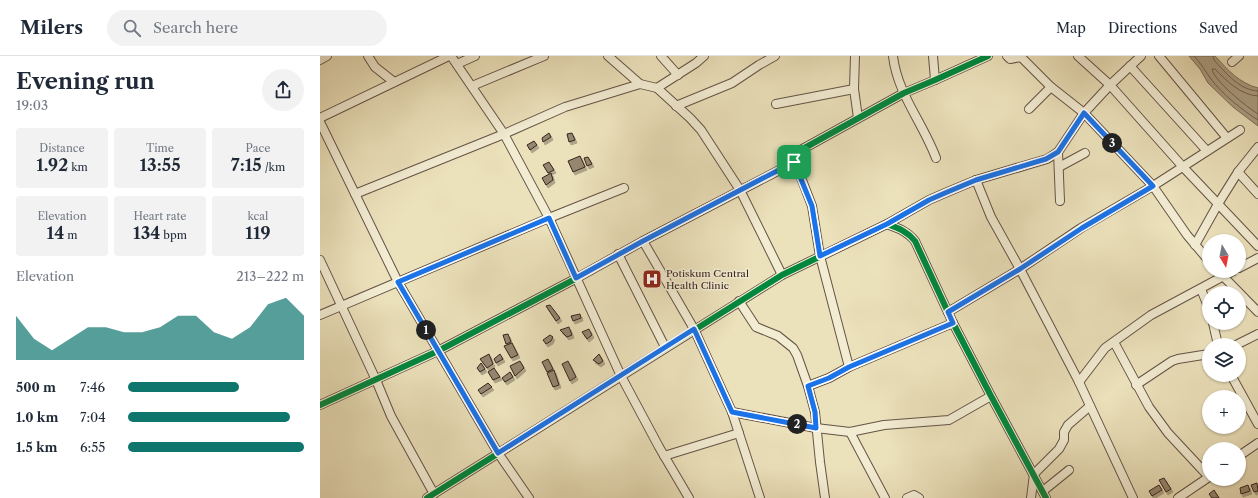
<!DOCTYPE html>
<meta charset="utf-8">
<style>
body{margin:0;font-family:"Libre Caslon Text",serif;background:#f2f2f3;color:#1f2937;height:100vh;display:flex;flex-direction:column;font-size:15px;white-space:nowrap}
*{box-sizing:border-box;margin:0}
p{font-size:13px;color:#747a83}
.icon{flex:none;width:22px;height:22px;fill:none;stroke:currentColor;stroke-width:2;stroke-linecap:round;stroke-linejoin:round}
.map{position:relative;flex:1;overflow:hidden}
.sheet{display:flex;flex-direction:column;background:#fff;width:320px}
.sheet>*{flex:none}
.needle{width:26px;rotate:170deg}
.fabs{position:absolute;left:882px;top:178px;display:grid;gap:8px}
.fabs a{display:grid;place-items:center;width:44px;height:44px;border-radius:50%;background:#fff;box-shadow:0 1px 3px #0004;font-size:20px}
.pin{position:absolute;display:grid;place-items:center;width:34px;height:34px;color:#fff;margin:-17px;border-radius:8px;box-shadow:0 2px 6px #0006}
.km{position:absolute;width:20px;height:20px;margin:-10px;border-radius:50%;background:#222;color:#fff;font-size:11px;line-height:20px;text-align:center}
.round{display:grid;place-items:center;flex:none;width:42px;height:42px;border-radius:21px;background:#f2f2f3}
.headline{display:flex;align-items:center;justify-content:space-between;height:68px;padding:0 16px}
h1{font-size:22px;font-weight:700;line-height:30px}
.figures{display:grid;grid-template-columns:repeat(3,1fr);gap:6px;height:68px;padding:4px 16px}
.figures div{display:grid;align-content:center;border-radius:4px;background:#f2f2f3;text-align:center}
.figures b{font-size:17px;font-weight:700}
.figures small{font-size:11px;font-weight:400}
.figures p{font-size:11px}
.chart{height:112px;padding:8px 16px}
.chart p{display:flex;justify-content:space-between}
.chart svg{width:100%;height:72px;margin-top:4px;fill:#0f766e;opacity:.7}
ul{padding:0 16px;list-style:none;font-size:13px}
li{display:grid;grid-template-columns:64px 48px 1fr;align-items:center;height:30px}
li i{height:10px;border-radius:5px;background:#0f766e}
header{display:flex;align-items:center;gap:24px;box-sizing:border-box;height:56px;padding:0 20px;background:#fff;border-bottom:1px solid #e0e1e3}
header strong{font-size:19px}
nav{display:flex;gap:22px;margin-inline-start:auto;font-size:14px}
.search{width:280px;height:36px;background:#f2f2f3;display:flex;align-items:center;gap:10px;box-sizing:border-box;padding:0 14px;border-radius:22px;color:#747a83;font-size:15px}
main{display:flex;flex:1;min-height:0}
.map>svg:first-child{display:block}
.water{fill:#aea186;stroke:#7e6f5c}
.lines{fill:none;stroke-linecap:round;stroke-linejoin:round}
.shore{stroke:#726252;stroke-width:1}
.building{fill:#958670;stroke:#37241e;filter:url(#shadow)}
.minor-casing{stroke:#645345;stroke-width:10}
.minor{stroke:#f2ecd3;stroke-width:8}
.cycleway-casing{stroke:#f2ecd3;stroke-width:8}
.cycleway{stroke:#00873e;stroke-width:6}
.route-casing{stroke:#fff;stroke-width:8}
.route{stroke:#1a73e8;stroke-width:5}
.labels{text-anchor:middle;dominant-baseline:central;stroke-width:3;stroke-linejoin:round;paint-order:stroke}
.poi-label{font-size:10px;fill:#37241e;stroke:#f2ecd3;text-anchor:start}
</style>
<header>
<strong>Milers</strong>
<div class="search"><svg class="icon" aria-label="search" viewBox="0 0 24 24"><circle cx="10" cy="10" r="6"/><path d="M15 15l6 6"/></svg>Search here</div>
<nav><a>Map</a><a>Directions</a><a>Saved</a></nav>
</header>
<main>
<section class="sheet">
<div class="headline"><div><h1>Evening run</h1><p>19:03</p></div><a class="round"><svg class="icon" aria-label="share" viewBox="0 0 24 24"><path d="M12 15V3M7 8l5-5 5 5M5 13v7h14v-7"/></svg></a></div>
<div class="figures">
<div><p>Distance</p><b>1.92<small> km</small></b></div>
<div><p>Time</p><b>13:55</b></div>
<div><p>Pace</p><b>7:15<small> /km</small></b></div>
</div>
<div class="figures">
<div><p>Elevation</p><b>14<small> m</small></b></div>
<div><p>Heart rate</p><b>134<small> bpm</small></b></div>
<div><p>kcal</p><b>119</b></div>
</div>
<div class="chart"><p><span>Elevation</span>213–222 m</p>
<svg viewBox="0 0 160 44" preserveAspectRatio="none"><path d="M0 44V17L10 31L20 38L30 31L40 24L50 24L60 27L70 27L80 24L90 17L100 17L110 27L120 31L130 24L140 10L150 6L160 17V44z"/></svg>
</div>
<ul>
<li><b>500 m</b>7:46<i style="width:63%"></i></li>
<li><b>1.0 km</b>7:04<i style="width:92%"></i></li>
<li><b>1.5 km</b>6:55<i style="width:100%"></i></li>
</ul>
</section>
<div class="map">
<svg width="938" height="442" viewBox="0 0 938 442">
<defs>
<filter id="shadow"><feDropShadow dx="2" dy="3" stdDeviation="0" flood-color="#0004"/></filter>
</defs>
<rect width="100%" height="100%" fill="#ebe1bb"/>
<filter id="stains"><feTurbulence type="fractalNoise" baseFrequency=".005" numOctaves="4"/><feColorMatrix values="0 0 0 0 .2 0 0 0 0 .09 0 0 0 0 .02 0 0 0 .5 -.17"/></filter>
<radialGradient id="worn" r=".72"><stop offset=".6" stop-color="#630" stop-opacity="0"/><stop offset="1" stop-color="#630" stop-opacity=".3"/></radialGradient>
<!-- water -->
<path class="water" d="M 869,0 L 895,0 C 908,14 919,27 938,32 L 938,70 L 913,51 L 888,27 L 880,13 Z"/>
<g class="lines">
<!-- shore -->
<g class="shore">
<path d="M 874,0 C 881,7 885,15 891,23 C 902,38 922,54 938,64"/>
<path d="M 893,0 L 894,4 C 906,17 919,34 938,35"/>
<path d="M 938,40 C 920,39 907,25 895,13 L 892,13 C 894,25 927,51 938,58"/>
</g>
</g>
<!-- building -->
<g class="building">
<polygon points="229,77 231,81 223,86 222,82"/>
<polygon points="252,77 255,84 249,86 247,78"/>
<polygon points="214,85 217,89 210,94 207,89"/>
<polygon points="260,100 265,111 253,116 248,105"/>
<polygon points="268,101 272,108 267,110 264,102"/>
<polygon points="229,106 234,114 228,117 223,109"/>
<polygon points="231,117 233,124 226,129 222,122"/>
<polygon points="230,249 240,262 236,265 226,250"/>
<polygon points="260,258 261,262 253,265 251,260"/>
<polygon points="249,271 252,279 247,281 240,274"/>
<polygon points="269,273 272,279 267,283 262,276"/>
<polygon points="188,278 191,286 186,288 183,279"/>
<polygon points="230,279 233,281 231,285 226,288 223,284"/>
<polygon points="192,287 198,299 191,302 184,290"/>
<polygon points="169,298 173,308 167,312 160,303"/>
<polygon points="180,298 183,303 176,307 174,303"/>
<polygon points="279,298 283,305 279,308 273,304"/>
<polygon points="228,303 233,313 227,316 222,306"/>
<polygon points="200,305 204,312 195,320 190,310"/>
<polygon points="248,305 256,321 250,325 242,308"/>
<polygon points="161,307 165,313 160,316 157,312"/>
<polygon points="174,312 180,321 173,324 168,316"/>
<polygon points="234,314 239,329 233,331 227,317"/>
<polygon points="190,316 193,321 185,326 182,322"/>
<polygon points="168,327 172,331 161,338 158,334"/>
<polygon points="844,422 851,433 846,436 839,424"/>
<polygon points="937,427 938,435 934,436 931,429"/>
<polygon points="839,429 842,434 832,440 829,435"/>
<polygon points="928,429 930,435 921,438 920,432"/>
<polygon points="894,434 899,442 892,442 889,438"/>
</g>
<g class="lines">
<!-- minor casing -->
<g class="minor-casing">
<g id="minor">
<polyline points="48,0 55,11 74,26"/>
<polyline points="131,0 184,78 229,162 304,132"/>
<polyline points="288,0 320,28 337,32 370,62 381,74 420,134 462,219"/>
<polyline points="341,0 358,19"/>
<polyline points="535,0 534,33 538,62"/>
<path d="M 573,0 C 577,37 603,67 616,102"/>
<polyline points="613,0 615,24"/>
<polyline points="687,0 690,3 701,1 731,31 764,57 833,130 867,179 889,205"/>
<polyline points="758,0 790,29 863,111 938,190"/>
<polyline points="839,0 907,82"/>
<polyline points="0,4 7,0"/>
<polyline points="912,6 919,0"/>
<polyline points="137,8 155,0"/>
<polyline points="810,10 887,95"/>
<polyline points="152,30 224,0"/>
<polyline points="337,32 376,7 384,0"/>
<polyline points="456,48 534,33"/>
<polyline points="356,50 412,27 439,9 455,0"/>
<polyline points="709,53 731,31"/>
<polyline points="0,62 129,0"/>
<polyline points="0,66 78,226 178,397 209,442"/>
<polyline points="738,96 740,145"/>
<polyline points="475,106 492,150 500,200 529,311"/>
<polyline points="739,111 765,97"/>
<polyline points="918,116 938,138"/>
<polyline points="656,124 671,161 700,213 759,326 813,442"/>
<polyline points="35,138 184,78 245,51 320,28"/>
<polyline points="567,168 609,144 625,137 656,124 727,103 738,96 764,57 790,29 821,0"/>
<polyline points="323,185 374,273 412,356 440,442"/>
<polyline points="875,189 898,148 918,116 938,91"/>
<polyline points="298,198 345,291"/>
<polyline points="0,204 56,324 71,360 114,438"/>
<polyline points="919,212 938,202"/>
<polyline points="898,215 938,256"/>
<polyline points="881,233 889,253"/>
<polyline points="419,245 436,271 458,280 473,292 477,299 488,330 495,356 500,406 505,442"/>
<polyline points="628,256 700,213 761,172 833,130 920,74"/>
<polyline points="0,259 229,162 301,320 339,391 369,442"/>
<polyline points="893,267 898,289"/>
<polyline points="794,286 829,351 848,377 889,421"/>
<polyline points="916,289 938,278"/>
<polyline points="911,319 938,368"/>
<polyline points="759,326 785,292 831,259 913,215"/>
<polyline points="816,329 852,305 858,303 889,298"/>
<polyline points="488,330 509,322 529,311 633,267"/>
<polyline points="0,349 118,295 257,222 323,185 475,106 479,95 584,37 615,24 668,0"/>
<polyline points="412,356 496,372 530,376 564,369 629,364 671,340"/>
<polyline points="530,376 565,442"/>
<polyline points="344,400 419,377"/>
<polyline points="919,400 938,387"/>
<polyline points="723,435 749,414"/>
<path d="M 107,442 L 462,219 L 567,168 C 578,172 587,175 595,185 L 633,267 L 671,340 L 726,442"/>
<polyline points="587,442 594,439 599,442"/>
<polyline points="711,442 714,418 739,393 744,384 744,376 748,369 770,350"/>
<polyline points="858,442 889,421"/>
</g>
</g>
<!-- minor -->
<use href="#minor" class="minor"/>
<!-- cycleway casing -->
<g class="cycleway-casing">
<g id="cycleway">
<polyline points="0,349 118,295 257,222 323,185 475,106 479,95 584,37 615,24 668,0"/>
<path d="M 107,442 L 462,219 L 567,168 C 578,172 587,175 595,185 L 633,267 L 671,340 L 726,442"/>
</g>
</g>
<!-- cycleway -->
<use href="#cycleway" class="cycleway"/>
</g>
<g class="lines">
<!-- route casing -->
<g class="route-casing">
<polygon id="route" points="764,57 833,130 762,172 700,213 628,256 633,267 529,311 509,322 488,330 495,356 496,372 412,356 374,273 178,397 78,226 229,162 256,222 323,185 474,106 492,150 500,200 567,168 609,144 625,137 656,124 726,103 738,96"/>
</g>
<!-- route -->
<use href="#route" class="route"/>
</g>
<!-- icons -->
<defs>
<g id="hospital-square" transform="scale(1)"><rect x="-9" y="-9" width="18" height="18" rx="4" fill="#8f2418" stroke="#f2ecd3"/><path d="M-5-5h3v3.5h4V-5h3V5h-3V1.5h-4V5h-3Z" fill="#fff"/></g>
</defs>
<g fill-rule="evenodd">
<use href="#hospital-square" x="332" y="223"/>
</g>
<g class="labels">
<!-- poi labels -->
<g class="poi-label">
<text x="346" y="217">Potiskum Central<tspan x="346" dy="12">Health Clinic</tspan></text>
</g>
</g>
<rect width="100%" height="100%" filter="url(#stains)"/>
<rect width="100%" height="100%" fill="url(#worn)"/>
</svg>
<div class="fabs">
<a><svg class="needle" viewBox="-14 -14 28 28"><path d="M0-13l5 13h-10z" fill="#e53935"/><path d="M0 13l5-13h-10z" fill="#747a83"/></svg></a>
<a><svg class="icon" aria-label="locate" viewBox="0 0 24 24"><circle cx="12" cy="12" r="6"/><path d="M12 2v4M12 18v4M2 12h4M18 12h4"/></svg></a>
<a><svg class="icon" aria-label="layers" viewBox="0 0 24 24"><path d="M12 4l9 5-9 5-9-5zM3 14l9 5 9-5"/></svg></a>
<a>+</a>
<a>−</a>
</div>
<div class="pin" style="left:474px;top:106px;background:#1e9e55"><svg class="icon" aria-label="arrive" viewBox="0 0 24 24"><path d="M6 21V4h12l-3 4 3 4H6"/></svg></div>
<b class="km" style="left:106px;top:274px">1</b>
<b class="km" style="left:477px;top:368px">2</b>
<b class="km" style="left:792px;top:87px">3</b>
</div>
</main>
